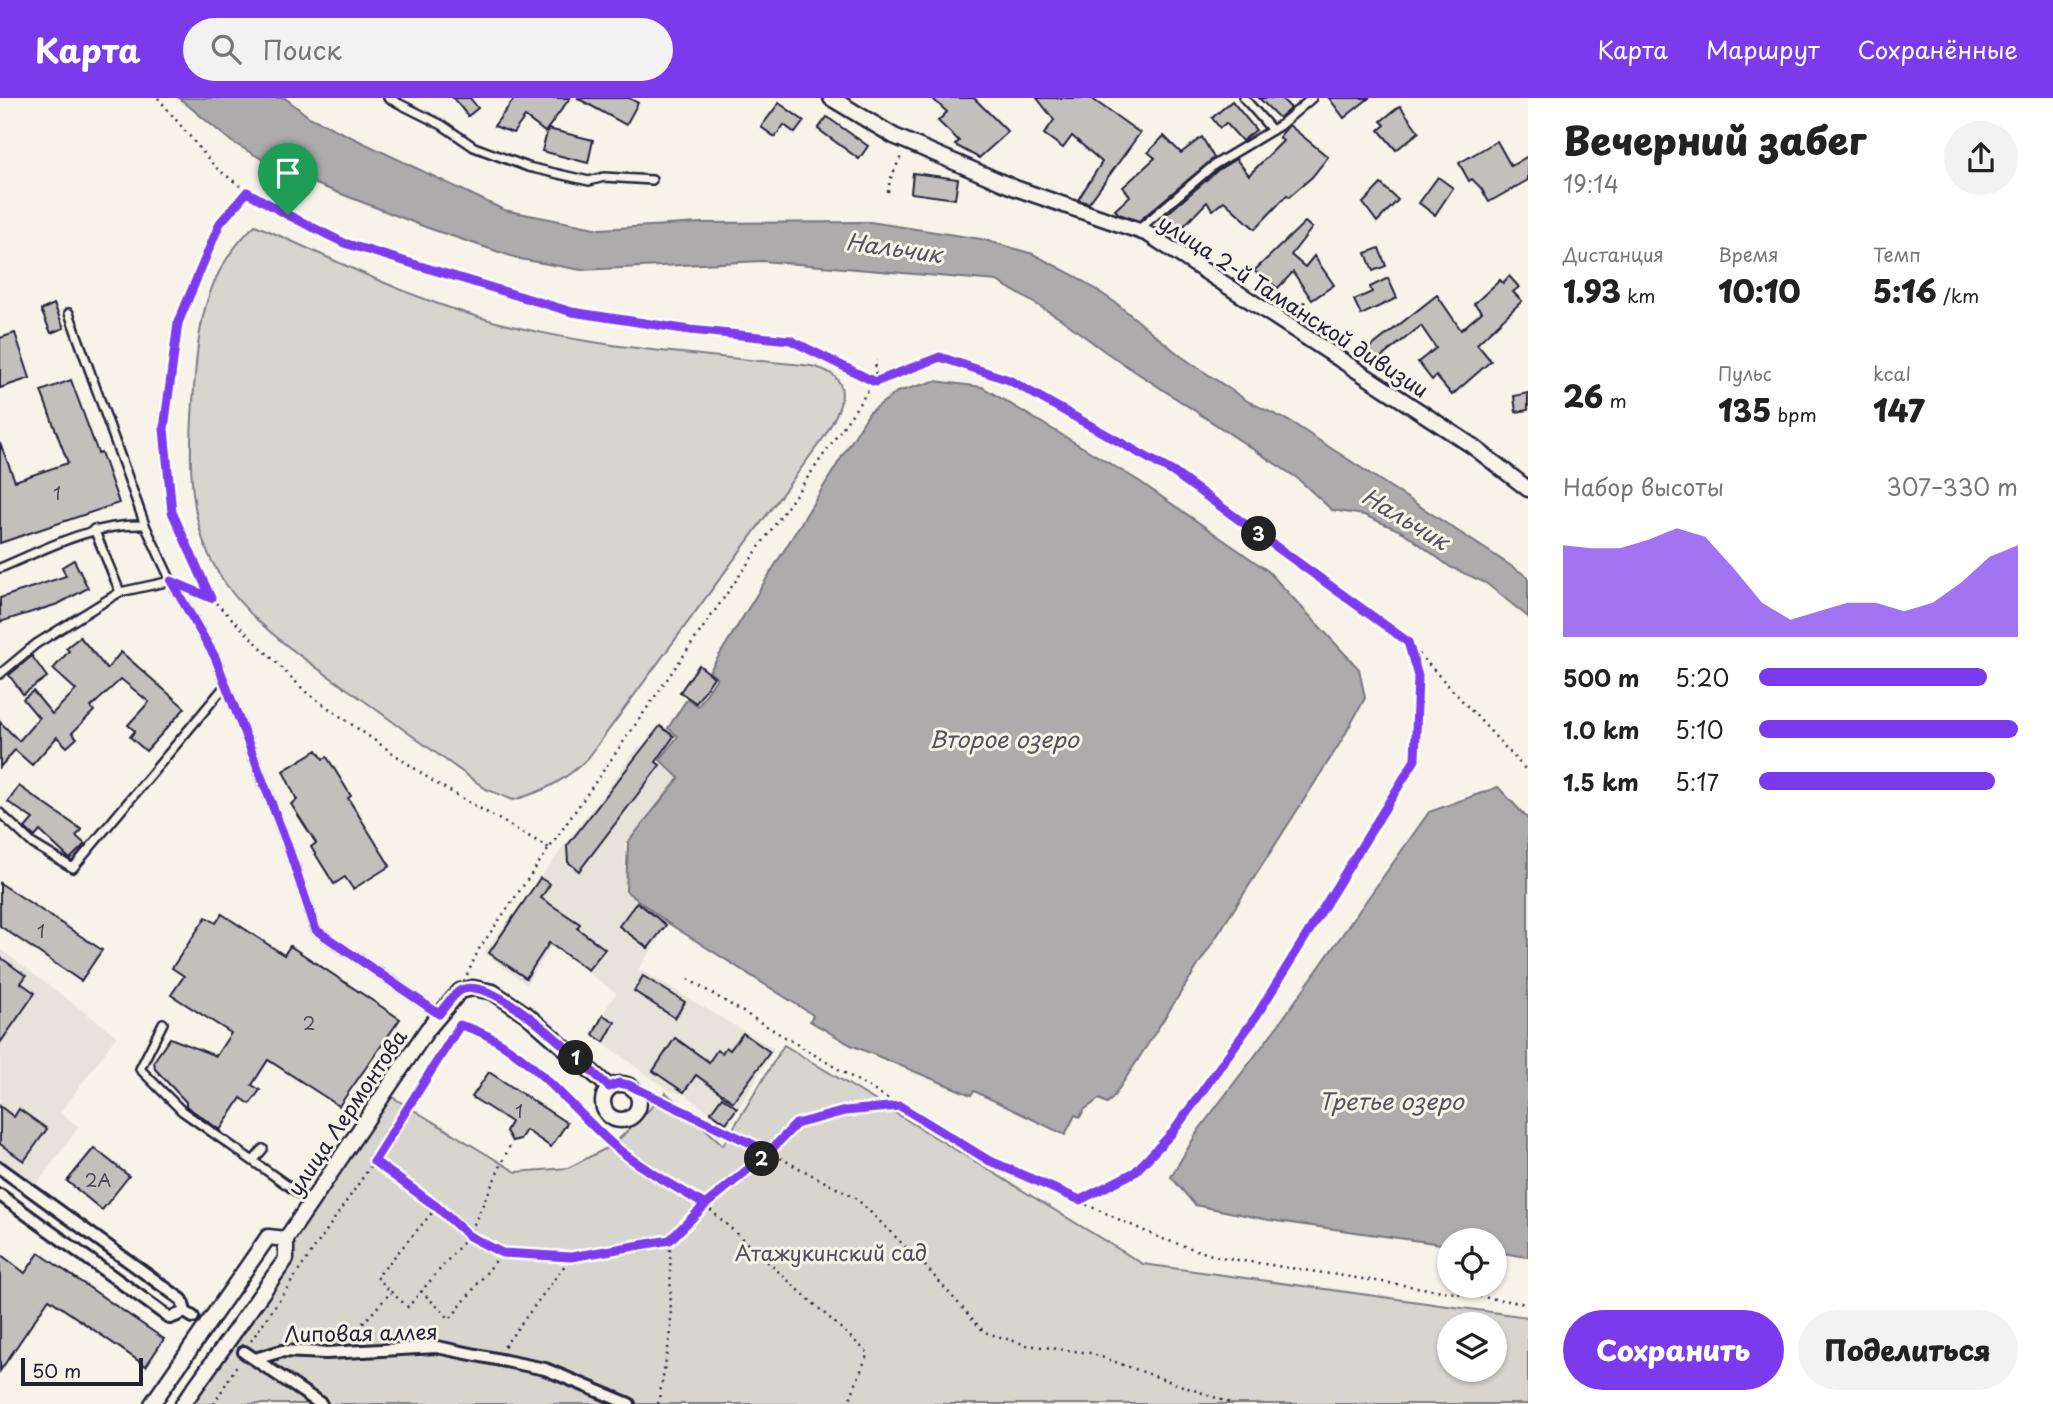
<!DOCTYPE html>
<html lang="ru">
<meta charset="utf-8">
<style>
body{margin:0;font-family:"Playpen Sans",sans-serif;background:#f2f2f2;color:#222;height:100vh;display:flex;flex-direction:column;font-size:26px;white-space:nowrap}
*{box-sizing:border-box;margin:0}
p{font-size:23px;color:#767676}
.icon{flex:none;width:38px;height:38px;fill:none;stroke:currentColor;stroke-width:2;stroke-linecap:round;stroke-linejoin:round}
.map{position:relative;flex:1;overflow:hidden}
.side{display:flex;flex-direction:column;background:#fff;width:525px}
.side>*{flex:none}
.controls{position:absolute;left:1437px;top:1130px;display:grid;gap:14px}
.controls a{display:grid;place-items:center;width:70px;height:70px;border-radius:50%;background:#fff;box-shadow:0 2px 5px #0004;font-size:35px}
.scale{position:absolute;left:21px;bottom:18px;width:122px;box-sizing:border-box;padding-left:7px;border:4px solid #22223b;border-top:0;font-size:19px;line-height:24px;white-space:nowrap;color:#22223b;-webkit-text-stroke:5px #f7f3e8;paint-order:stroke}
.pin{position:absolute;display:grid;place-items:center;width:60px;height:60px;color:#fff;margin:-72px -30px;border-radius:50% 50% 50% 0;rotate:-45deg;box-shadow:0 0 7px #0007}
.pin .icon{rotate:45deg}
.km{position:absolute;width:35px;height:35px;margin:-18px;border-radius:50%;background:#222;color:#fff;font-size:19px;line-height:35px;text-align:center}
.round{display:grid;place-items:center;flex:none;width:74px;height:74px;border-radius:37px;background:#f2f2f2}
.summary{display:flex;align-items:center;justify-content:space-between;height:119px;padding:0 35px}
h1{font-size:38px;font-weight:800;line-height:52px}
.stats{display:grid;grid-template-columns:repeat(3,1fr);gap:10px;height:119px;padding:7px 35px}
.stats div{display:grid;align-content:center}
.stats b{font-size:30px;font-weight:800}
.stats small{font-size:19px;font-weight:400}
.stats p{font-size:19px}
.chart{height:196px;padding:14px 35px}
.chart p{display:flex;justify-content:space-between}
.chart svg{width:100%;height:126px;margin-top:7px;fill:#7c3aed;opacity:.7}
.cta{display:flex;gap:14px;margin-top:auto;padding:14px 35px}
.cta a{flex:1;height:80px;border-radius:42px;background:#7c3aed;color:#fff;font-size:28px;font-weight:800;line-height:80px;text-align:center}
.cta a+a{background:#f2f2f2;color:#222}
ul{padding:0 35px;list-style:none;font-size:23px}
li{display:grid;grid-template-columns:112px 84px 1fr;align-items:center;height:52px}
li i{height:18px;border-radius:9px;background:#7c3aed}
header{display:flex;align-items:center;gap:42px;box-sizing:border-box;height:98px;padding:0 35px;background:#7c3aed;color:#fff}
header strong{font-size:33px}
nav{display:flex;gap:38px;margin-inline-start:auto;font-size:24px}
.search{width:490px;height:63px;background:#f2f2f2;display:flex;align-items:center;gap:18px;box-sizing:border-box;padding:0 24px;border-radius:38px;color:#767676;font-size:26px}
main{display:flex;flex:1;min-height:0}
.map>svg:first-child{display:block}
.built{fill:#e7e3db}
.green{fill:#d8d5cf;stroke:#7d7c85;stroke-width:2;fill-rule:evenodd}
.water{fill:#aeabad;stroke:#76747f;stroke-width:2}
.building{fill:#c2bfbd;stroke:#22223b;stroke-width:2}
.lines{fill:none;stroke-linecap:round;stroke-linejoin:round}
.service-casing{stroke:#22223b;stroke-width:12}
.pedestrian-casing{stroke:#22223b;stroke-width:16}
.minor-casing{stroke:#22223b;stroke-width:19}
.path{stroke:#22223b;stroke-width:2.5;stroke-dasharray:2 5;stroke-linecap:butt}
.service{stroke:#f7f3e8;stroke-width:7}
.pedestrian{stroke:#f7f3e8;stroke-width:10}
.minor{stroke:#f7f3e8;stroke-width:14}
.route-casing{stroke:#fff;stroke-width:14}
.route{stroke:#7c3aed;stroke-width:9}
.labels{text-anchor:middle;dominant-baseline:central;stroke-width:6;stroke-linejoin:round;paint-order:stroke}
.number-label{font-size:18px;fill:#4a495c}
.street-label{font-size:21px;fill:#22223b;stroke:#f7f3e8}
.park-label{font-size:21px;fill:#504f60;stroke:#f7f3e8}
.water-label{font-size:23px;font-style:italic;fill:#535263;stroke:#f7f3e8}
</style>
<header>
<strong>Карта</strong>
<div class="search"><svg class="icon" aria-label="search" viewBox="0 0 24 24"><circle cx="10" cy="10" r="6"/><path d="M15 15l6 6"/></svg>Поиск</div>
<nav><a>Карта</a><a>Маршрут</a><a>Сохранённые</a></nav>
</header>
<main>
<div class="map">
<svg width="1528" height="1306" viewBox="0 0 1528 1306">
<rect width="100%" height="100%" fill="#f7f3e8"/>
<filter id="ink" filterUnits="userSpaceOnUse"><feTurbulence type="fractalNoise" baseFrequency=".0143" numOctaves="2"/><feDisplacementMap in="SourceGraphic" scale="14" xChannelSelector="R" yChannelSelector="G"/><feConvolveMatrix kernelMatrix="1 2 1 2 8 2 1 2 1" color-interpolation-filters="sRGB"/></filter>
<g filter="url(#ink)">
<!-- built -->
<g class="built">
<polygon points="639,648 679,680 625,746 626,794 668,826 639,871 774,951 728,1028 686,997 668,992 590,936 616,895 552,848 526,886 484,855"/>
<polygon points="0,851 117,938 60,1015 79,1029 36,1087 0,1060"/>
</g>
<!-- green -->
<g class="green">
<path d="M 255,127 C 330,159 397,195 475,218 C 584,251 699,256 811,268 C 858,278 842,309 824,339 L 588,660 C 566,682 543,694 513,702 L 486,691 C 447,663 408,635 370,607 C 310,564 227,516 203,442 C 187,393 190,341 194,290 C 199,223 205,175 255,127 Z"/>
<path d="M 784,947 L 1143,1166 L 1528,1219 L 1528,1306 L 183,1306 L 286,1162 L 286,1141 L 384,994 L 516,1074 L 568,1070 L 613,1047 L 666,995 L 723,1047 ZM 1449,1227 L 1494,1227 L 1494,1272 L 1449,1272 Z"/>
</g>
<!-- water -->
<g class="water">
<polygon points="179,0 285,0 309,19 504,112 600,131 701,125 870,124 981,141 1033,156 1077,179 1116,205 1182,259 1249,304 1291,324 1528,479 1528,519 1486,485 1450,469 1403,434 1364,417 1332,412 1297,380 1107,255 1061,221 997,183 762,163 581,172 520,161 428,130 283,73 232,44"/>
<polygon points="935,283 982,289 1139,383 1268,473 1359,571 1365,600 1342,642 1137,963 1112,1001 1107,1005 1099,1001 1084,1012 1080,1019 1075,1017 1065,1037 974,993 971,997 851,947 810,923 813,917 668,825 626,793 628,744 679,680 660,662 678,638 668,630 687,601 698,608 717,580 709,574 869,315 897,294"/>
<polygon points="1498,689 1528,721 1528,1159 1495,1154 1494,1143 1449,1143 1449,1147 1269,1122 1195,1107 1171,1079 1198,1033 1279,926 1429,714"/>
</g>
<!-- building -->
<g class="building">
<polygon points="453,0 470,0 478,10 468,18"/>
<polygon points="515,0 570,0 545,34 525,19 513,35 494,28"/>
<polygon points="577,0 629,0 638,5 626,27"/>
<polygon points="932,0 974,0 1008,34 979,60 955,47 959,43 938,23 947,14"/>
<polygon points="1037,0 1091,0 1140,35 1089,105 1078,102 1102,64 1072,38 1063,50 1044,36 1054,22"/>
<polygon points="1259,0 1281,0 1291,10 1279,20"/>
<polygon points="1329,0 1369,0 1344,20"/>
<polygon points="1232,3 1256,32 1242,43 1226,25 1220,30 1212,20"/>
<polygon points="779,5 804,23 795,35 784,27 775,39 761,29"/>
<polygon points="1400,8 1419,34 1396,52 1379,32 1385,27 1381,23"/>
<polygon points="827,19 868,48 859,61 818,31"/>
<polygon points="1289,27 1328,59 1312,79 1289,99 1287,97 1255,131 1224,103 1213,112 1207,104 1176,136 1161,121 1218,72 1236,61 1249,77 1283,43 1279,39"/>
<polygon points="548,31 593,42 588,65 542,53"/>
<polygon points="1164,38 1181,55 1202,39 1214,60 1139,123 1119,116 1115,112 1130,98 1123,89 1155,60 1148,54"/>
<polygon points="1497,43 1511,68 1528,58 1528,82 1489,104 1481,90 1472,81 1469,83 1459,65"/>
<polygon points="913,75 958,81 955,101 911,95"/>
<polygon points="1438,79 1453,90 1435,117 1419,105"/>
<polygon points="1381,86 1398,102 1377,124 1363,105"/>
<polygon points="1305,124 1312,130 1291,157 1305,169 1314,158 1334,187 1312,202 1293,174 1278,190 1254,173"/>
<polygon points="1379,150 1386,168 1373,173 1366,155"/>
<polygon points="1509,178 1519,189 1513,194 1522,203 1477,246 1491,263 1452,297 1436,278 1432,282 1418,264 1436,250 1421,228 1375,264 1366,253 1437,197 1461,232 1482,214 1474,206 1500,182 1503,185"/>
<polygon points="1388,180 1397,200 1361,217 1354,202 1372,194 1370,189"/>
<polygon points="1304,204 1312,217 1300,224 1286,215"/>
<polygon points="54,206 64,230 51,235 41,212"/>
<polygon points="15,235 30,280 0,290 0,240"/>
<polygon points="71,282 98,355 101,354 119,405 0,445 0,345 15,383 68,365 41,293"/>
<polygon points="1528,295 1528,312 1516,314 1514,298"/>
<polygon points="74,462 88,490 58,506 0,524 0,500 66,478 62,469"/>
<polygon points="80,539 107,571 121,554 185,610 146,653 130,639 135,633 128,627 149,604 121,581 91,609 94,613 72,635 77,640 67,649 57,639 32,667 15,652 0,669 0,624 19,643 39,620 23,601 33,593 52,616 76,592 53,571 69,553 66,550"/>
<polygon points="32,558 47,579 23,596 9,577"/>
<polygon points="699,567 714,579 696,605 680,594"/>
<polygon points="660,628 674,638 656,664 660,667 579,773 568,764 567,748"/>
<polygon points="317,652 323,661 327,659 351,698 348,700 390,768 353,791 345,779 334,786 311,749 316,745 291,706 297,702 283,673"/>
<polygon points="19,688 82,732 76,738 85,746 70,761 40,733 35,739 25,730 33,721 8,704"/>
<polygon points="540,780 550,786 541,800 580,826 577,830 605,851 588,872 549,845 526,880 489,855"/>
<polygon points="0,785 102,852 81,883 0,828"/>
<polygon points="637,804 666,827 648,850 619,828"/>
<polygon points="222,816 284,857 290,848 400,921 339,1008 268,962 252,987 260,992 250,1006 241,1000 220,1032 186,1008 186,1004 155,971 154,963 170,940 216,958 231,935 171,897 184,878 172,870 206,819 216,825"/>
<polygon points="0,859 26,878 21,885 35,895 0,945"/>
<polygon points="643,878 685,904 675,920 634,893"/>
<polygon points="603,917 615,924 604,944 593,937"/>
<polygon points="743,935 770,954 733,1004 696,977 684,994 653,973 675,940 709,964 717,952 722,955 726,949 730,952"/>
<polygon points="489,974 567,1025 551,1049 526,1032 520,1041 512,1043 506,1033 511,1024 472,999"/>
<polygon points="722,999 737,1010 726,1025 711,1014"/>
<polygon points="0,1008 14,1019 19,1011 47,1031 24,1063 0,1046"/>
<polygon points="94,1050 129,1078 102,1112 67,1083"/>
<polygon points="39,1155 164,1241 146,1268 49,1201 0,1273 0,1156 25,1175"/>
</g>
<g class="lines">
<!-- service casing -->
<g class="service-casing">
<g id="service">
<polyline points="388,0 442,27 474,49 528,69 589,83 604,79 652,82"/>
<polyline points="1244,0 1272,32"/>
<polyline points="1138,132 1214,67 1279,28 1312,0"/>
<polyline points="69,215 145,427"/>
<polyline points="94,431 120,494"/>
<path d="M 0,470 C 48,450 92,425 145,427 L 171,483 L 215,559 L 286,743 L 316,832 L 439,916"/>
<polyline points="0,576 36,546 120,494 171,483"/>
<polyline points="0,715 33,746 73,770 225,588"/>
<polyline points="163,925 140,971 182,1013 311,1104"/>
<polyline points="254,1062 263,1051"/>
</g>
</g>
<!-- pedestrian casing -->
<g class="pedestrian-casing">
<g id="pedestrian">
<polyline points="0,1070 182,1202 185,1214 193,1219"/>
<polyline points="0,1097 170,1220 185,1214"/>
<polyline points="244,1254 321,1306"/>
<polyline points="255,1261 282,1253 326,1255 437,1249 545,1271 629,1306"/>
</g>
</g>
<!-- minor casing -->
<g class="minor-casing">
<g id="minor">
<polyline points="831,0 894,38 1015,90 1148,136 1471,347 1528,391"/>
<circle cx="621" cy="1004" r="18"/>
<polyline points="152,1306 268,1139 286,1141"/>
<polyline points="183,1306 286,1161 286,1141 427,932 460,893 473,890 493,894 527,917 609,989"/>
</g>
</g>
<!-- path -->
<g class="path">
<polyline points="158,0 215,69 248,94 344,145 572,214 690,232 790,242 875,283 940,259 1009,283 1173,374 1408,544 1528,674"/>
<polyline points="888,94 890,82 902,56"/>
<polyline points="188,490 211,500 172,414 164,331 178,225 220,125 248,94"/>
<polyline points="211,500 307,595 434,684 549,750"/>
<polyline points="467,877 479,851 875,283 876,262"/>
<polyline points="688,881 900,1008"/>
<polyline points="629,987 769,1054 857,1101 926,1169 984,1234 1027,1247 1090,1255 1233,1306"/>
<polyline points="375,1063 437,1109"/>
<polyline points="1080,1102 1135,1074 1173,1034 1257,917 1415,662 1418,578 1408,545"/>
<polyline points="502,1155 469,1137 512,1043"/>
<polyline points="421,1193 450,1221 502,1155 570,1159"/>
<polyline points="349,1241 391,1194 408,1209 469,1137 437,1109 377,1179 391,1194"/>
<path d="M 251,1243 L 374,1063 L 460,927 C 521,943 565,1004 611,1045 C 638,1069 674,1087 705,1107 L 670,1142 L 571,1159 L 503,1250"/>
<polyline points="214,1306 237,1267"/>
<polyline points="658,1306 671,1234 670,1143"/>
<polyline points="848,1306 868,1255 705,1107 769,1054 796,1026 845,1013 900,1008 988,1062 1160,1140 1218,1159 1528,1206"/>
</g>
<!-- service -->
<use href="#service" class="service"/>
<!-- pedestrian -->
<use href="#pedestrian" class="pedestrian"/>
<!-- minor -->
<use href="#minor" class="minor"/>
</g>
</g>
<g class="lines" filter="url(#ink)">
<!-- route casing -->
<g class="route-casing">
<path id="route" d="M 288,117 L 247,94 L 220,125 L 178,225 L 164,331 L 172,414 L 211,500 L 171,483 L 215,559 L 286,743 L 316,832 L 439,916 C 445,909 453,896 461,892 C 496,876 583,966 609,989 L 619,985 L 629,987 L 769,1054 L 705,1107 L 670,1142 L 571,1159 L 502,1155 L 469,1138 L 437,1109 L 374,1063 L 460,927 C 521,943 565,1004 611,1045 C 638,1069 674,1087 705,1107 L 769,1054 L 796,1026 L 845,1013 L 900,1008 L 988,1062 L 1080,1102 L 1135,1074 L 1173,1034 L 1257,917 L 1415,662 L 1418,578 L 1408,544 L 1173,374 L 1009,282 L 940,259 L 875,284 L 790,242 L 690,232 L 572,214 L 344,145 L 288,117"/>
</g>
<!-- route -->
<use href="#route" class="route"/>
</g>
<g class="labels">
<!-- number labels -->
<g class="number-label">
<text x="57" y="394">1</text>
<text x="41" y="832">1</text>
<text x="309" y="924">2</text>
<text x="519" y="1012">1</text>
<text x="98" y="1081">2А</text>
</g>
<!-- street labels -->
<g class="street-label">
<text transform="translate(1294 207) rotate(33)">улица 2-й Таманской дивизии</text>
<text transform="translate(346 1014) rotate(-56)">улица Лермонтова</text>
<text transform="translate(361 1234) rotate(-1)">Липовая аллея</text>
</g>
<!-- park labels -->
<g class="park-label">
<text x="831" y="1154">Атажукинский сад</text>
</g>
<!-- water labels -->
<g class="water-label">
<text transform="translate(894 149) rotate(8)">Нальчик</text>
<text transform="translate(1406 420) rotate(31)">Нальчик</text>
<text x="1004" y="640">Второе озеро</text>
<text x="1391" y="1002">Третье озеро</text>
</g>
</g>
</svg>
<div class="controls">
<a><svg class="icon" aria-label="locate" viewBox="0 0 24 24"><circle cx="12" cy="12" r="6"/><path d="M12 2v4M12 18v4M2 12h4M18 12h4"/></svg></a>
<a><svg class="icon" aria-label="layers" viewBox="0 0 24 24"><path d="M12 4l9 5-9 5-9-5zM3 14l9 5 9-5"/></svg></a>
</div>
<div class="scale">50 m</div>
<div class="pin" style="left:288px;top:117px;background:#1e9e55"><svg class="icon" aria-label="arrive" viewBox="0 0 24 24"><path d="M6 21V4h12l-3 4 3 4H6"/></svg></div>
<b class="km" style="left:576px;top:960px">1</b>
<b class="km" style="left:762px;top:1061px">2</b>
<b class="km" style="left:1259px;top:436px">3</b>
</div>
<section class="side">
<div class="summary"><div><h1>Вечерний забег</h1><p>19:14</p></div><a class="round"><svg class="icon" aria-label="share" viewBox="0 0 24 24"><path d="M12 15V3M7 8l5-5 5 5M5 13v7h14v-7"/></svg></a></div>
<div class="stats">
<div><p>Дистанция</p><b>1.93<small> km</small></b></div>
<div><p>Время</p><b>10:10</b></div>
<div><p>Темп</p><b>5:16<small> /km</small></b></div>
</div>
<div class="stats">
<div><b>26<small> m</small></b></div>
<div><p>Пульс</p><b>135<small> bpm</small></b></div>
<div><p>kcal</p><b>147</b></div>
</div>
<div class="chart"><p><span>Набор высоты</span>307–330 m</p>
<svg viewBox="0 0 160 44" preserveAspectRatio="none"><path d="M0 44V12L10 13L20 13L30 10L40 6L50 9L60 20L70 32L80 38L90 35L100 32L110 32L120 35L130 32L140 25L150 16L160 12V44z"/></svg>
</div>
<ul>
<li><b>500 m</b>5:20<i style="width:88%"></i></li>
<li><b>1.0 km</b>5:10<i style="width:100%"></i></li>
<li><b>1.5 km</b>5:17<i style="width:91%"></i></li>
</ul>
<div class="cta"><a>Сохранить</a><a>Поделиться</a></div>
</section>
</main>
